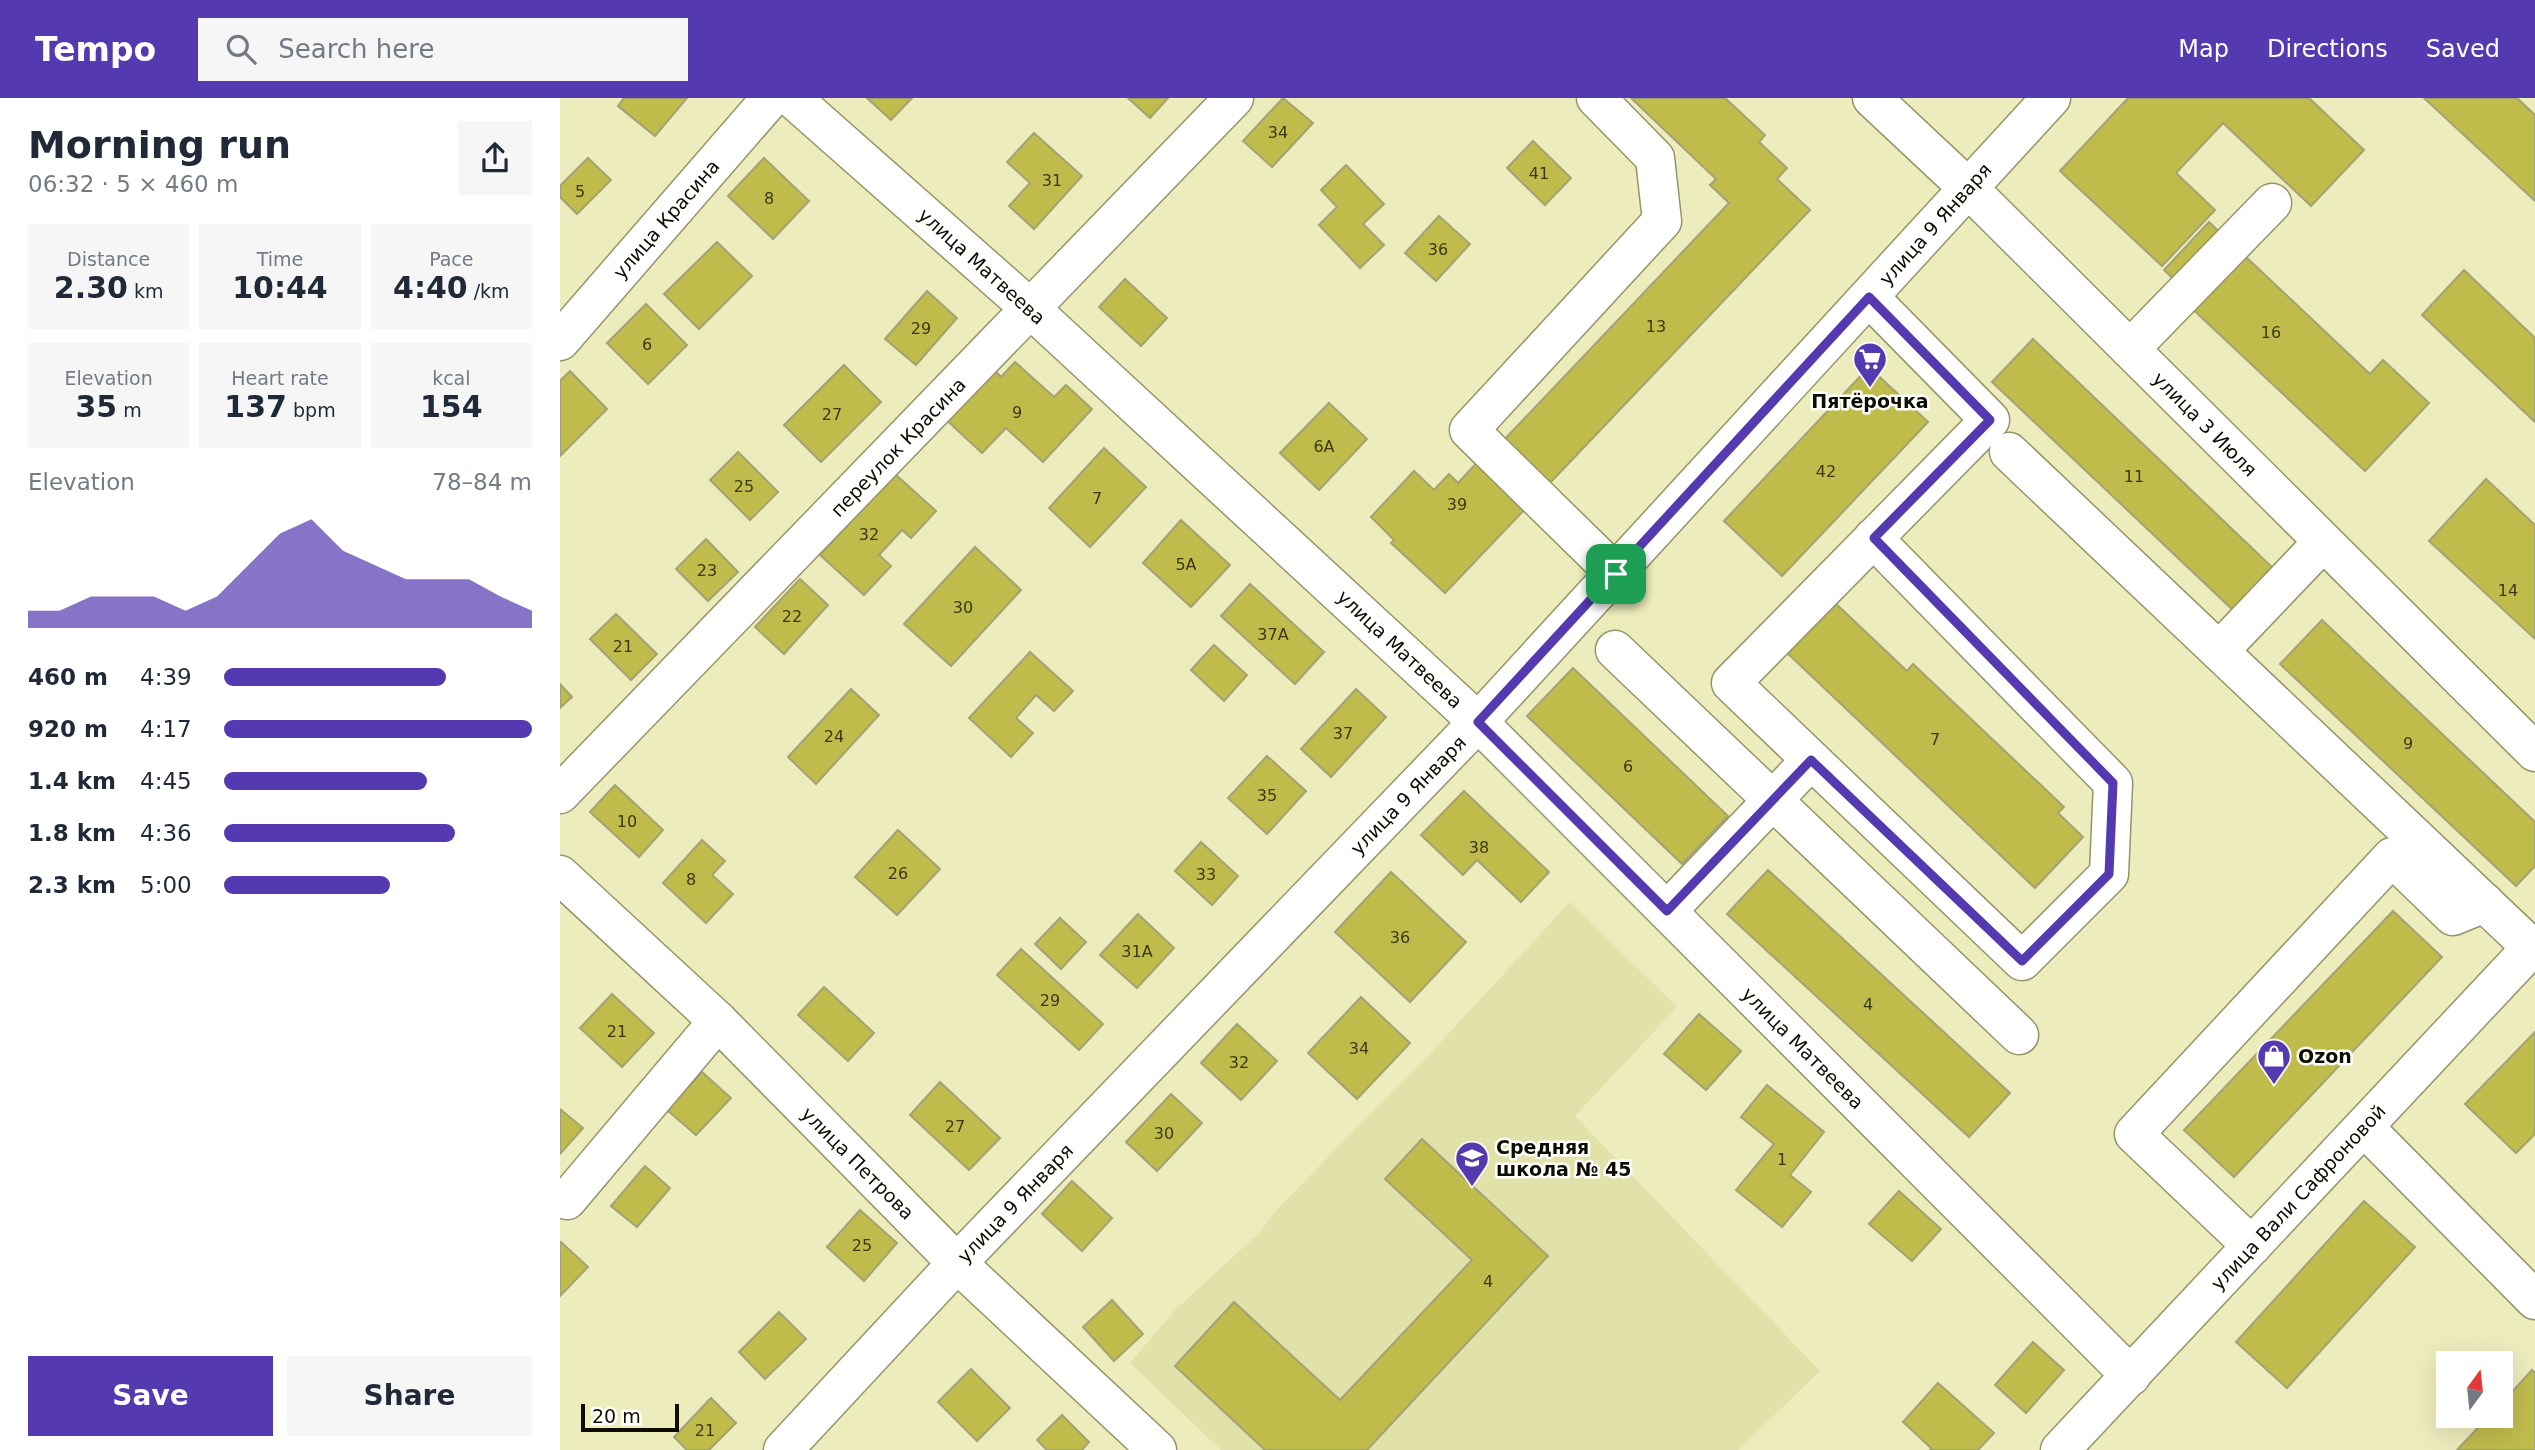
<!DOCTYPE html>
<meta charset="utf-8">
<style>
body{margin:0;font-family:"DejaVu Sans",sans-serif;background:#f6f6f7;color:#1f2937;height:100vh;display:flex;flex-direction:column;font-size:26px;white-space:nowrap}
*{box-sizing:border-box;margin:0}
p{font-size:23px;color:#747a83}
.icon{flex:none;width:38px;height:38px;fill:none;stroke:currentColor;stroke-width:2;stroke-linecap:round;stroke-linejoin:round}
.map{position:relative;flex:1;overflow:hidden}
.drawer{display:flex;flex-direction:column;background:#fff;width:560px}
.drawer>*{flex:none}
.needle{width:46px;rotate:15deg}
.fabs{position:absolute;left:1876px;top:1253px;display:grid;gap:14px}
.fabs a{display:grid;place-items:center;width:77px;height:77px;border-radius:0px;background:#fff;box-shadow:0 7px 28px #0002;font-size:35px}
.scale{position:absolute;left:21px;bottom:18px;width:98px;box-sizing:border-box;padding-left:7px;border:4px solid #0e0d01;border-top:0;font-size:19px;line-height:24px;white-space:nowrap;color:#0e0d01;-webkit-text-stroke:5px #fff;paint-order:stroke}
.pin{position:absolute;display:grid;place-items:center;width:60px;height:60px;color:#fff;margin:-30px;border-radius:14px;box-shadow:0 4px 10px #0006}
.round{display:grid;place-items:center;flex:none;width:74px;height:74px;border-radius:0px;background:#f6f6f7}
.head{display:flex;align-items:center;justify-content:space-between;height:119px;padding:0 28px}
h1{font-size:38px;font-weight:700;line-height:52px}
.figures{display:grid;grid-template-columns:repeat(3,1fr);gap:10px;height:119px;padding:7px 28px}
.figures div{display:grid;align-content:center;border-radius:0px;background:#f6f6f7;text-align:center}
.figures b{font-size:30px;font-weight:700}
.figures small{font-size:19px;font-weight:400}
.figures p{font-size:19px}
.chart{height:196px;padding:14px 28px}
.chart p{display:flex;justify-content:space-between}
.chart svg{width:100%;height:126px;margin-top:7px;fill:#5539b1;opacity:.7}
.cta{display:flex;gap:14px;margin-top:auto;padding:14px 28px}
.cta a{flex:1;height:80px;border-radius:0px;background:#5539b1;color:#fff;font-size:28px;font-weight:700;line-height:80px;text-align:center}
.cta a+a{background:#f6f6f7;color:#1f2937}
ul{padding:0 28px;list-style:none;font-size:23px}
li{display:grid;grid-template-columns:112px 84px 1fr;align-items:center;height:52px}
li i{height:18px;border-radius:9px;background:#5539b1}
header{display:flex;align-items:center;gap:42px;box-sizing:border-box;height:98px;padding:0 35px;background:#5539b1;color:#fff}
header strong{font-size:33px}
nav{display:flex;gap:38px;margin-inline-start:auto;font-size:24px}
.search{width:490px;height:63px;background:#f6f6f7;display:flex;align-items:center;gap:18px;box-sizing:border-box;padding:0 24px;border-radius:0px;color:#747a83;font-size:26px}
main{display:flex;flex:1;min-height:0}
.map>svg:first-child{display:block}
.built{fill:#e1e1aa}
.building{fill:#c0bc4c;stroke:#a2a275;stroke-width:2}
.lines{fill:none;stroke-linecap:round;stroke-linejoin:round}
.minor-casing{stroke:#969569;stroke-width:41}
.minor{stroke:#fff;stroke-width:38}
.route-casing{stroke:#fff;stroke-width:14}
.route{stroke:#5539b1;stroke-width:9}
.labels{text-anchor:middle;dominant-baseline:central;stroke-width:5;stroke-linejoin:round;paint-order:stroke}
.number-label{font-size:16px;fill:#3a3914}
.street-label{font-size:19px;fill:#0e0d01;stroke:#fff}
.poi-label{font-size:19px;font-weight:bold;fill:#0e0d01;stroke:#fff;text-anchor:start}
</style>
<header>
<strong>Tempo</strong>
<div class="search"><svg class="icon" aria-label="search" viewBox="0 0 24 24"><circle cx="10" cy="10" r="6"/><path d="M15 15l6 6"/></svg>Search here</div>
<nav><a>Map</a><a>Directions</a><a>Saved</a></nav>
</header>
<main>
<section class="drawer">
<div class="head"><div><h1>Morning run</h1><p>06:32 · 5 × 460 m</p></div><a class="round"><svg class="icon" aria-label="share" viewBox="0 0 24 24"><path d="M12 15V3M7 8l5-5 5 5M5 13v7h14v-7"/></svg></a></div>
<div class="figures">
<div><p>Distance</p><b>2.30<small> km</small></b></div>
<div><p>Time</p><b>10:44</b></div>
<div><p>Pace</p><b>4:40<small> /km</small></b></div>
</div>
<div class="figures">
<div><p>Elevation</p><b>35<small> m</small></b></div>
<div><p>Heart rate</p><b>137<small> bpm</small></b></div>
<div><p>kcal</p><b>154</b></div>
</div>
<div class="chart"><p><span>Elevation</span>78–84 m</p>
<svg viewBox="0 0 160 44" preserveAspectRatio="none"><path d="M0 44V38L10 38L20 33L30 33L40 33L50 38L60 33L70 22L80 11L90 6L100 17L110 22L120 27L130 27L140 27L150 33L160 38V44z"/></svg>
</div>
<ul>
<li><b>460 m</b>4:39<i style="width:72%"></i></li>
<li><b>920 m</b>4:17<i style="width:100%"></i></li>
<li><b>1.4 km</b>4:45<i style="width:66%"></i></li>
<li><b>1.8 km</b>4:36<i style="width:75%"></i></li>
<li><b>2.3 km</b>5:00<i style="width:54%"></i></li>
</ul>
<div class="cta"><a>Save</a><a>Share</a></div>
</section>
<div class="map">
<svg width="1975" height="1352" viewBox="0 0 1975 1352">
<rect width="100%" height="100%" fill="#ececbd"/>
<!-- built -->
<polygon class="built" points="1010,804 1117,909 1015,1018 1260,1273 1178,1352 661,1352 570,1265 615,1212 698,1136 720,1108 868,958"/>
<!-- building -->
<g class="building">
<polygon points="64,0 127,0 95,38 58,8"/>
<polygon points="307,0 352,0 331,22"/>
<polygon points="568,0 608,0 590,20"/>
<polygon points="723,0 753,25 712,69 683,43"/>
<polygon points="1071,0 1165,0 1205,37 1199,44 1227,70 1217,81 1250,112 988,387 942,344 1169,105 1150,87 1156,81"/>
<polygon points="1568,0 1749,0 1804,52 1751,108 1663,25 1616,75 1655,112 1602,168 1500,73"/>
<polygon points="1864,0 1957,0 1975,17 1975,103"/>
<polygon points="474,35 522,78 474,131 449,108 470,85 447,64"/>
<polygon points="973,43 1011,80 985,107 947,70"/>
<polygon points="28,60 51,82 17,116 0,99 0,88"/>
<polygon points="204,60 249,103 213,141 168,98"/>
<polygon points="786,67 824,106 803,126 824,147 800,170 759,127 777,109 761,92"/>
<polygon points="879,118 910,146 876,183 845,155"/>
<polygon points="1649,124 1810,276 1823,262 1869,305 1805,373 1626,205 1632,199 1604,172"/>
<polygon points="157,144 192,178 139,231 104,196"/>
<polygon points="1904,172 1975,240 1975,324 1862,217"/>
<polygon points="565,181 607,220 581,248 539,209"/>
<polygon points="367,193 397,220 356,267 325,241"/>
<polygon points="86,206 127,247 88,286 47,245"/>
<polygon points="1473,241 1715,472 1675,514 1432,284"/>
<polygon points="455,264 494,299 506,287 532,311 483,364 446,330 422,355 381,317 428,266 441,279"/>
<polygon points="284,267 321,304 261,364 224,327"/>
<polygon points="1309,269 1368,324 1222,478 1164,423"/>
<polygon points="10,273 47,311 0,358 0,283"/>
<polygon points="769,305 807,341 759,392 720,355"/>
<polygon points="939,341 988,387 885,495 831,445 834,442 811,419 854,373 874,392 889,376 898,385"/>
<polygon points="544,350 586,389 530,449 489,410"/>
<polygon points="178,354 218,394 190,422 150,382"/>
<polygon points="335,376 376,413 351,440 342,432 319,457 331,468 304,497 260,457"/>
<polygon points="1926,381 1975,427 1975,541 1869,443"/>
<polygon points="621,422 670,467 631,509 583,465"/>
<polygon points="146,441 178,474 148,503 116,471"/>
<polygon points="415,449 461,492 391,568 344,526"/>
<polygon points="240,481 268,507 224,556 195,529"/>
<polygon points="690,486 764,554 735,586 661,518"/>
<polygon points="1272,502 1347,573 1353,566 1504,709 1498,715 1523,739 1475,790 1224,552"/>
<polygon points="56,516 97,556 71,582 30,541"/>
<polygon points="1762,522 1975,724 1975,768 1956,788 1720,566"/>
<polygon points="654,547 687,577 664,603 631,572"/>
<polygon points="470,554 513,593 494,613 476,597 456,620 473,635 451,659 409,620"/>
<polygon points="1013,570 1168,718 1122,766 967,618"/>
<polygon points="0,586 12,599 0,610"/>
<polygon points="291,591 319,617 256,686 228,659"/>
<polygon points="796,591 826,619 771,679 741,651"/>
<polygon points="707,658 746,693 707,736 668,700"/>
<polygon points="55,687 103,732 79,759 30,714"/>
<polygon points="904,693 989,774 961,804 917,762 903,777 861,737"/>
<polygon points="338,732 380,771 337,817 295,779"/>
<polygon points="142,742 165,763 152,777 173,796 146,825 103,785"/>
<polygon points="641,744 678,778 652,807 615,773"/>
<polygon points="1208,772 1450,995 1409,1039 1167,816"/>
<polygon points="831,774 906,844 850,904 775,834"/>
<polygon points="1833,813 1882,859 1674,1079 1624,1032"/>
<polygon points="578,816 614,850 577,890 540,857"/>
<polygon points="500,820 526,844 501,871 475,846"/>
<polygon points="461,851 543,926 519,952 437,877"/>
<polygon points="264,889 314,935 288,963 238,917"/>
<polygon points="52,896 94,935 62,969 20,930"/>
<polygon points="801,899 850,945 797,1001 748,955"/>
<polygon points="1139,916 1181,953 1146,992 1104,956"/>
<polygon points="677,926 717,963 681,1002 641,965"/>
<polygon points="1975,934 1975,1036 1956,1055 1905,1006"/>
<polygon points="142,974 171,1000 136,1037 107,1012"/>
<polygon points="380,984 440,1040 409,1072 350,1017"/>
<polygon points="1207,987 1264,1034 1230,1077 1251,1094 1222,1129 1176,1092 1214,1046 1181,1019"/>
<polygon points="611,996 642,1025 597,1073 566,1044"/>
<polygon points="0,1011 23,1030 0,1056"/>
<polygon points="862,1041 988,1158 807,1352 705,1352 615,1268 674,1204 780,1302 912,1162 825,1081"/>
<polygon points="85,1068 110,1090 77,1129 51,1108"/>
<polygon points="512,1083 552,1120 522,1153 482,1116"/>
<polygon points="1339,1093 1381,1131 1352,1163 1309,1126"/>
<polygon points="1804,1103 1855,1149 1727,1290 1676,1244"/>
<polygon points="300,1112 337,1145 304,1183 267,1149"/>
<polygon points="1,1144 28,1169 0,1198 0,1145"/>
<polygon points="552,1202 583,1236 554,1263 523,1229"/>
<polygon points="219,1214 246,1241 205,1281 179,1254"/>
<polygon points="1473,1244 1504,1272 1466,1315 1435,1287"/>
<polygon points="411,1271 450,1310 417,1343 378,1304"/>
<polygon points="1972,1272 1975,1275 1975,1352 1897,1352 1929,1318 1941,1318 1941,1306"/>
<polygon points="1378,1285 1434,1335 1418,1352 1370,1352 1371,1350 1343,1324"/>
<polygon points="151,1300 176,1325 149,1352 127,1352 114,1339"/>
<polygon points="502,1317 529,1344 522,1352 487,1352 477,1342"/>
</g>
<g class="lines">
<!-- minor casing -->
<g class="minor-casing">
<g id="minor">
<polyline points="232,0 472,212 918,624 1571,1278"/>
<polyline points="1036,0 1095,60 1102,123 909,332 1056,476"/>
<polyline points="1312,0 1407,89 1975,654"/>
<polyline points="1309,199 1430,322 1171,585 1462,863 1549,776 1553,685 1313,440"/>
<polyline points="0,243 211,0"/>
<polyline points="1570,251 1712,105"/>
<polyline points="1449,354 1972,850"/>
<polyline points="1055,552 1459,937"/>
<polyline points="1659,553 1763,444"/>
<polyline points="0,696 674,0"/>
<polyline points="0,777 158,923 397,1165 597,1352"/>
<polyline points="1107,813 1251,662"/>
<polyline points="1804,1029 1975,1202"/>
<polyline points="7,1102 158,923"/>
<polyline points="1692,1148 1574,1036 1832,759 1893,818 1925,805"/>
<polyline points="223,1352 397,1165 918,624 1491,0"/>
<polyline points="1500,1352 1975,846"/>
</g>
</g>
<!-- minor -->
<use href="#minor" class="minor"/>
</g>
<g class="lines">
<!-- route casing -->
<g class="route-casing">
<polygon id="route" points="1309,199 1430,322 1314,440 1553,685 1549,776 1462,863 1251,662 1107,813 918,624"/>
</g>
<!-- route -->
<use href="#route" class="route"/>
</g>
<!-- icons -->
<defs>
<g id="supermarket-pin" transform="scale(1.75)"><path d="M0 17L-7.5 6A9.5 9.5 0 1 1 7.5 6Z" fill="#5539b1" stroke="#fff"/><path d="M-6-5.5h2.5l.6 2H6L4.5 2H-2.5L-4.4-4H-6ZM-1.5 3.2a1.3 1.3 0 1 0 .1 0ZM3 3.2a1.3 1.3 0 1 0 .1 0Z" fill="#fff"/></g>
<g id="shop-pin" transform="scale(1.75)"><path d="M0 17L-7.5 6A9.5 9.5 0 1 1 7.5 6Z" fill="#5539b1" stroke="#fff"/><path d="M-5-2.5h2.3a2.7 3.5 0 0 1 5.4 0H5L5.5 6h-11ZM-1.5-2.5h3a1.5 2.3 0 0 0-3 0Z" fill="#fff"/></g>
<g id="school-pin" transform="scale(1.75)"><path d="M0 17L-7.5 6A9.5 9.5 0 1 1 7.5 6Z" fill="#5539b1" stroke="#fff"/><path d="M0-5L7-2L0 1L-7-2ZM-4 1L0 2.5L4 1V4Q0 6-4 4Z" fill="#fff"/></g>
</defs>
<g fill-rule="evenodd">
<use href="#supermarket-pin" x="1310" y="261"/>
<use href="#shop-pin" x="1714" y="958"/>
<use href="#school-pin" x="912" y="1060"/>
</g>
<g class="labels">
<!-- number labels -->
<g class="number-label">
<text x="718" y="34">34</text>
<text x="979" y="75">41</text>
<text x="492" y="82">31</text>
<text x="20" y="93">5</text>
<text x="209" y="100">8</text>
<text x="878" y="151">36</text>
<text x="1096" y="228">13</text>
<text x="361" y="230">29</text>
<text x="1711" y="234">16</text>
<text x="87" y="246">6</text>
<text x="457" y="314">9</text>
<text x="272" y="316">27</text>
<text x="764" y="348">6А</text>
<text x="1266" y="373">42</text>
<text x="1574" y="378">11</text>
<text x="184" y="388">25</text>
<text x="537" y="400">7</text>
<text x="897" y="406">39</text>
<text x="309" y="436">32</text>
<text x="626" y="466">5А</text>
<text x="147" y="472">23</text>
<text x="1948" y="492">14</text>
<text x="403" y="509">30</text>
<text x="232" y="518">22</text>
<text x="713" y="536">37А</text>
<text x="63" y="548">21</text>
<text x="783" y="635">37</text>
<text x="274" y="638">24</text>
<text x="1375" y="641">7</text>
<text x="1848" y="645">9</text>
<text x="1068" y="668">6</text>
<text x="707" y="697">35</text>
<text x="67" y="723">10</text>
<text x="919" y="749">38</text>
<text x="338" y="775">26</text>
<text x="646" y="776">33</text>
<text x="131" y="781">8</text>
<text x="840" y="839">36</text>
<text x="577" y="853">31А</text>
<text x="490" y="902">29</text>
<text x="1308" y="906">4</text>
<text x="57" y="933">21</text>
<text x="799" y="950">34</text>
<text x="679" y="964">32</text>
<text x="395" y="1028">27</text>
<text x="604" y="1035">30</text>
<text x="1222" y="1061">1</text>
<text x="302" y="1147">25</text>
<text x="928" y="1183">4</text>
<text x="145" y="1332">21</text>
</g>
<!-- street labels -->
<g class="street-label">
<text transform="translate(106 121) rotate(-49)">улица Красина</text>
<text transform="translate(1375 126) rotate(-48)">улица 9 Января</text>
<text transform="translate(422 168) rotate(42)">улица Матвеева</text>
<text transform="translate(1645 326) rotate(45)">улица 3 Июля</text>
<text transform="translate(338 349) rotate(-46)">переулок Красина</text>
<text transform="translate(840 551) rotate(43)">улица Матвеева</text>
<text transform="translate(848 697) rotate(-46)">улица 9 Января</text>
<text transform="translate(1243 950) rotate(45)">улица Матвеева</text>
<text transform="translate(298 1065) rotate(45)">улица Петрова</text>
<text transform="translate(1738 1099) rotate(-47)">улица Вали Сафроновой</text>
<text transform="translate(455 1105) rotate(-46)">улица 9 Января</text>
</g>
<!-- poi labels -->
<g class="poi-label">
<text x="1310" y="303" text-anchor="middle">Пятёрочка</text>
<text x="1738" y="958">Ozon</text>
<text x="936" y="1049">Средняя<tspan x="936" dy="22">школа № 45</tspan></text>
</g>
</g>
</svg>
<div class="fabs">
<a><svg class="needle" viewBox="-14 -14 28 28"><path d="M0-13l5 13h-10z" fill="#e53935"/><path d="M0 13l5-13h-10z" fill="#747a83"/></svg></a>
</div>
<div class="scale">20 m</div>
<div class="pin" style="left:1056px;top:476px;background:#1e9e55"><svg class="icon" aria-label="arrive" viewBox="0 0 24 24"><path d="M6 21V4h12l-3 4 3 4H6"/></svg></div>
</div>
</main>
